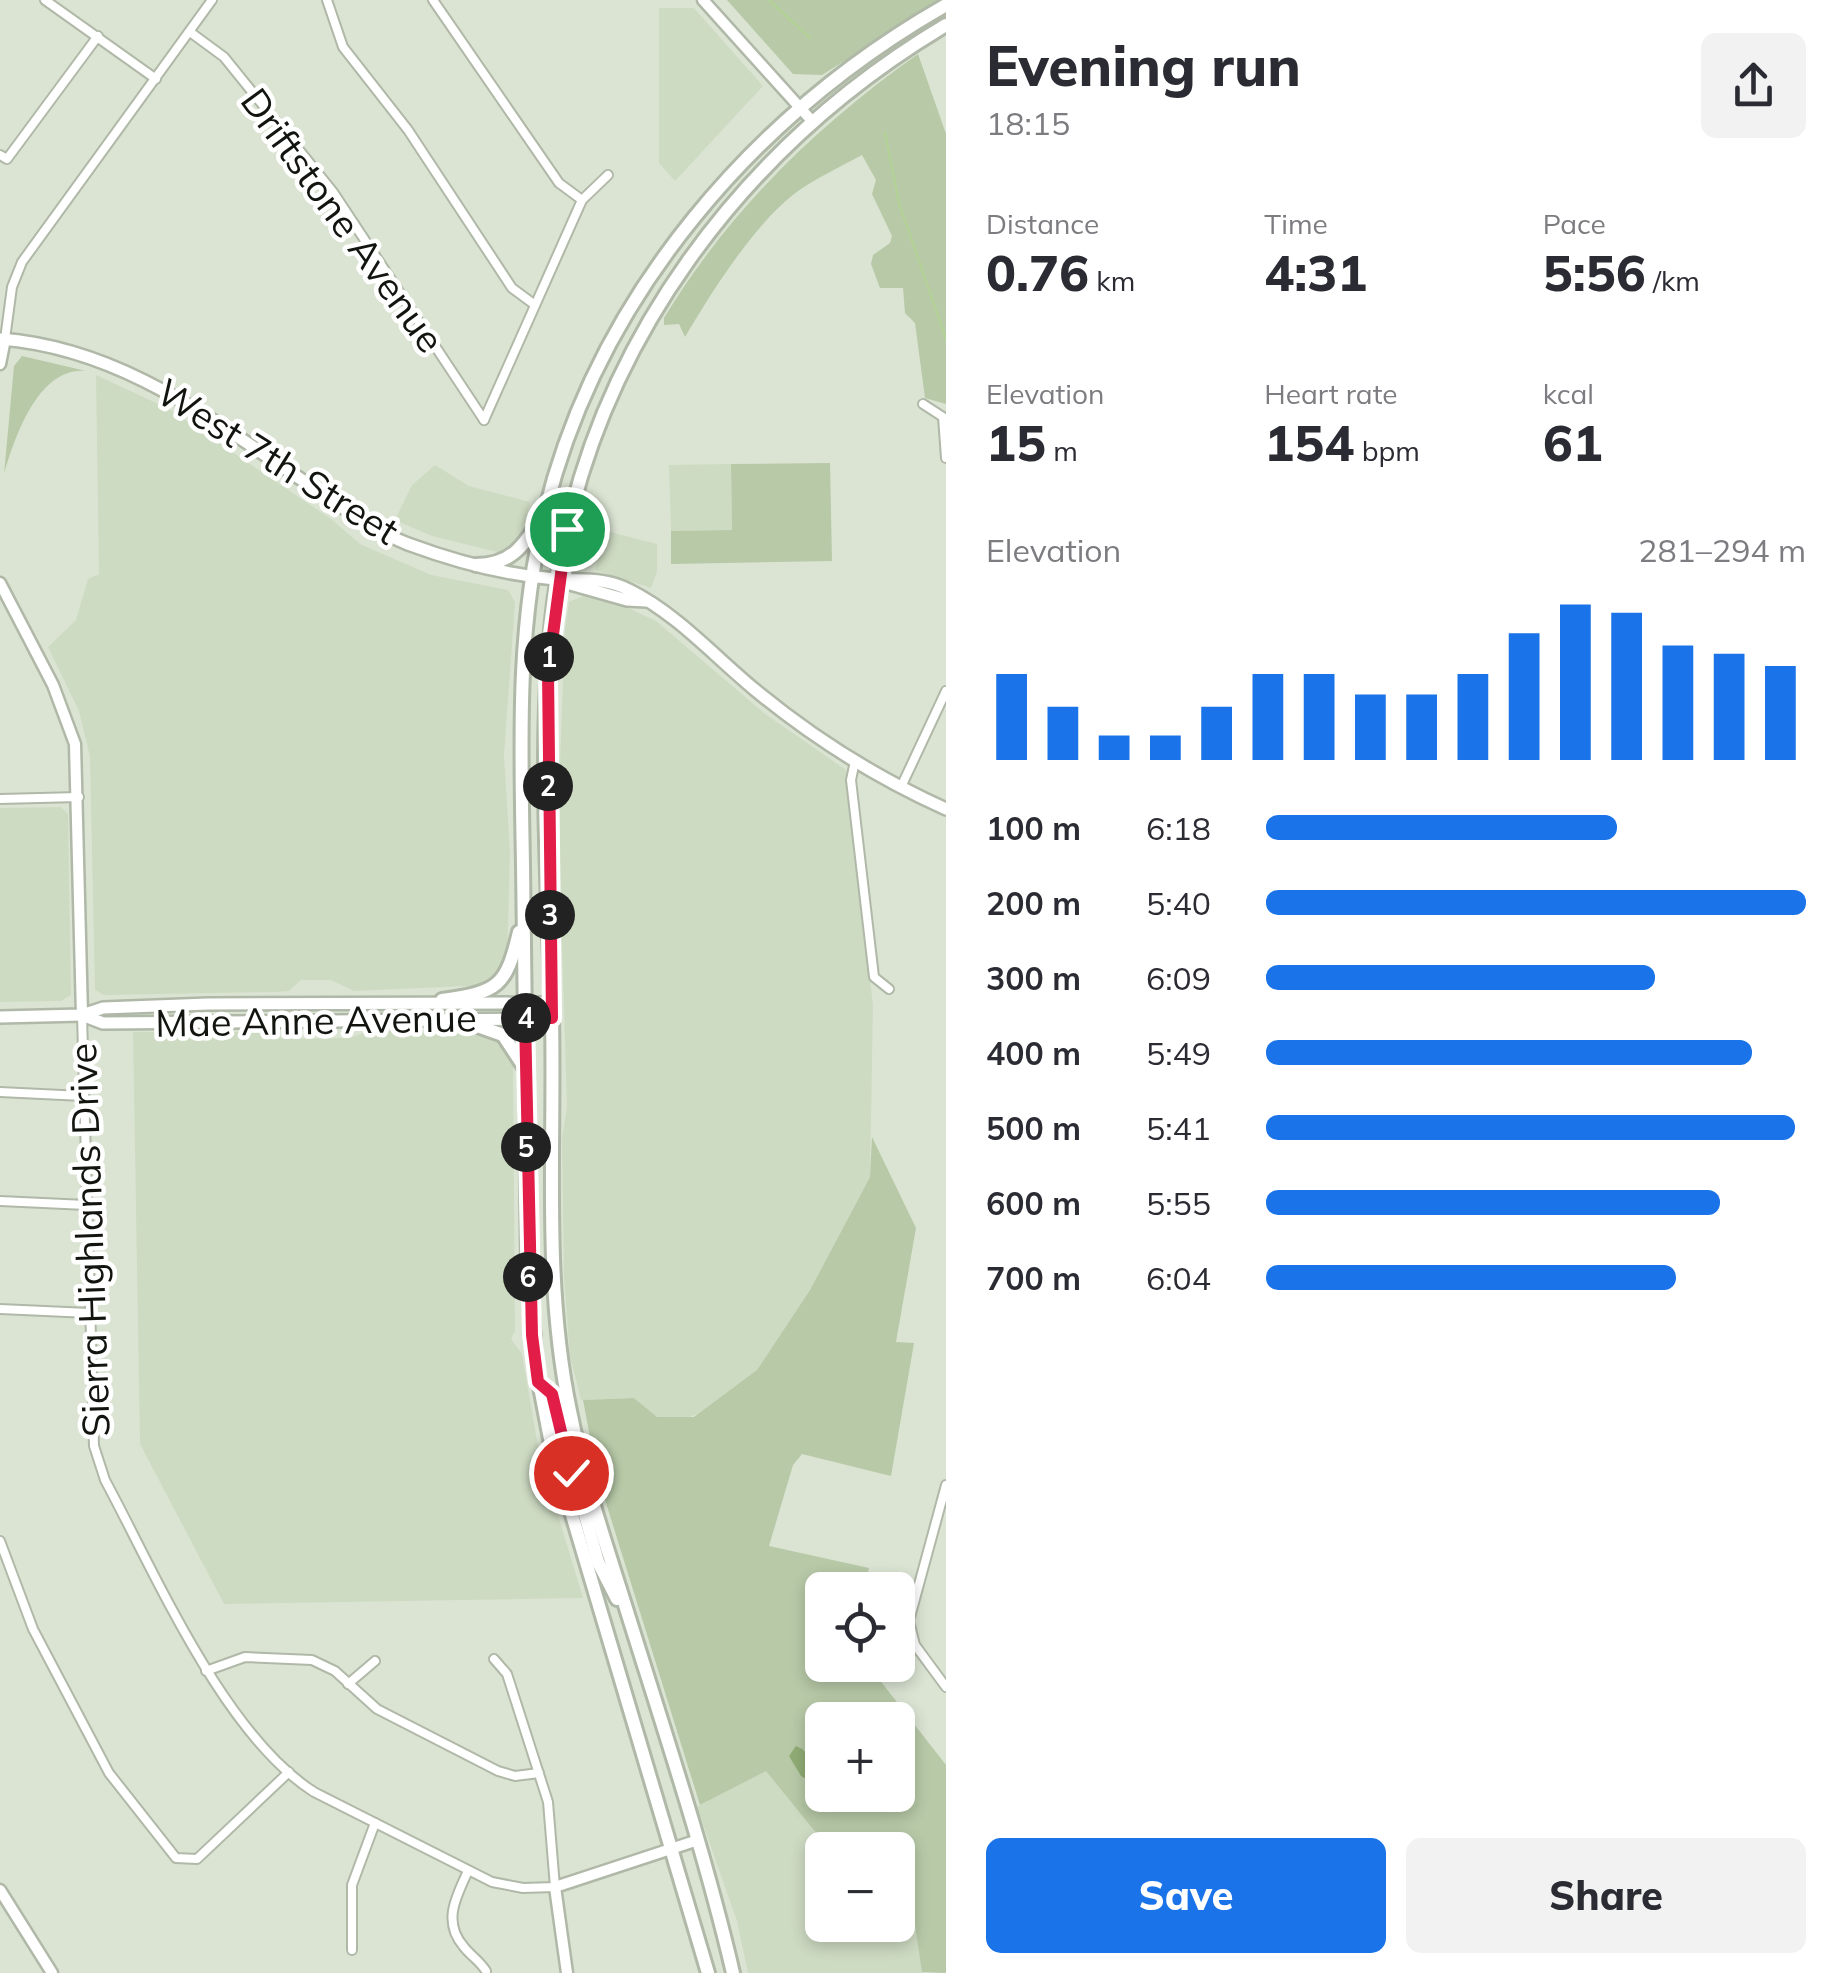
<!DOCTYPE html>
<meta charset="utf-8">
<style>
body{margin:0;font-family:Mulish,sans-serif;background:#f2f2f3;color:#2b2b33;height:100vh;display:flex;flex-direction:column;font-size:38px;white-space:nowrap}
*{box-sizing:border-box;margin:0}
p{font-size:32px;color:#7c7c81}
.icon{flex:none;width:55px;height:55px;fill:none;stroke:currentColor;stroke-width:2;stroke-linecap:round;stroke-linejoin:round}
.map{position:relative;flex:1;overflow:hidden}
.side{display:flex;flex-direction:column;background:#fff;width:900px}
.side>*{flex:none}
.fabs{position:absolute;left:805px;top:1572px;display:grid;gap:20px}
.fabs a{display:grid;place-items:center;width:110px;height:110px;border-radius:15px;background:#fff;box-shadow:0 5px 15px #0003;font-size:50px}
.pin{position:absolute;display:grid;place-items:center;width:85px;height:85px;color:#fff;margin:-42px;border:5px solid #fff;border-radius:50%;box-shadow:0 2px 10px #0007}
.km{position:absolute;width:50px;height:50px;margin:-25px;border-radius:50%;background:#222;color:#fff;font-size:28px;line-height:50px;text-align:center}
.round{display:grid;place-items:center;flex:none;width:105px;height:105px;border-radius:15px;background:#f2f2f3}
.summary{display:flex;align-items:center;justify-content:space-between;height:170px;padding:0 40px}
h1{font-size:55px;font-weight:800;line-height:75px}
.metrics{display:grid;grid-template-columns:repeat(3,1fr);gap:15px;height:170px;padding:10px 40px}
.metrics div{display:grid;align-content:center}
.metrics b{font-size:50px;font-weight:800}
.metrics small{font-size:28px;font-weight:400}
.metrics p{font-size:28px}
.chart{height:280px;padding:20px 40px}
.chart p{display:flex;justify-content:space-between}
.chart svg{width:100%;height:180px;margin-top:10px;stroke:#1a73e8;stroke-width:6}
.button{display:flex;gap:20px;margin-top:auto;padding:20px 40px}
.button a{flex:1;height:115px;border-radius:15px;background:#1a73e8;color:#fff;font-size:40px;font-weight:800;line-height:115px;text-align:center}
.button a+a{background:#f2f2f3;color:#2b2b33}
ul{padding:0 40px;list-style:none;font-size:32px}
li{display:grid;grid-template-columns:160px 120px 1fr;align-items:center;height:75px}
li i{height:25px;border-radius:12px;background:#1a73e8}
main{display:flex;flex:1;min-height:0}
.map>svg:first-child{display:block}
.built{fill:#cedbc3}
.green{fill:#b7c9a7;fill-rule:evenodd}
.forest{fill:#90ac75}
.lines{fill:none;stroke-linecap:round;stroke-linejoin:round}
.stream{stroke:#b4d198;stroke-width:2.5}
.minor-casing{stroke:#b0b8a8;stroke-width:12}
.tertiary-casing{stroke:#b0b8a8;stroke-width:15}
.secondary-casing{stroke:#b0b8a8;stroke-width:16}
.primary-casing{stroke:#b0b8a8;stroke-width:18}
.minor{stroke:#fff;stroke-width:8}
.tertiary{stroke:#fff;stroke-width:10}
.secondary{stroke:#fff;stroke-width:11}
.primary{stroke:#fff;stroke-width:12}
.route-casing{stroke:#fff;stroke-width:20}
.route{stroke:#e11d48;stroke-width:12}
.labels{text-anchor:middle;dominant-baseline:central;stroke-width:9;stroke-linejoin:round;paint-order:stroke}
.street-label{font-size:38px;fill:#12150f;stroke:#fff}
</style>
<main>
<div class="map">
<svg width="946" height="1973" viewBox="0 0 946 1973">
<rect width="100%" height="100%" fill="#dbe4d3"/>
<!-- built -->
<g class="built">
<polygon points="659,8 694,8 763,86 675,181 659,163"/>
<polygon points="96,375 169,409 331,519 360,544 431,575 508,590 515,602 504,755 510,852 507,961 488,985 354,991 331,980 301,980 289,991 275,992 104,995 95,990 90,757 79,711 48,647 76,620 88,579 99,574"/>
<polygon points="731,464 732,530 671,531 669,465"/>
<polygon points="435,465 469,486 530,502 520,541 501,553 432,536 395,520 412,485"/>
<polygon points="606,531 657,544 657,572 651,588 595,570"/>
<polygon points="583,596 624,606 656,621 764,713 846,770 873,1005 870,1177 810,1290 757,1370 705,1412 683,1419 657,1417 634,1398 581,1400 570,1356 564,1277 562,1139 567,1107 558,817 565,629 569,602"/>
<polygon points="61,807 68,814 71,995 61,1001 0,1002 0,808"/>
<polygon points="477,1030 501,1040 513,1061 515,1331 511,1339 522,1354 539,1452 583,1598 224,1604 140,1444 133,1032 260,1032 285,1039 350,1038 368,1031"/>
<polygon points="766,1770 830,1850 822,1850 822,1925 898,1925 898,1899 913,1912 923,1973 748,1973 737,1921 697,1807"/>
</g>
<!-- green -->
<g class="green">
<polygon points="727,0 941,0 822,75 793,74"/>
<path d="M 918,54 L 946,134 L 946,404 L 925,398 L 915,323 L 905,313 L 903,288 L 880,288 L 871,264 L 873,255 L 890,243 L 892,236 L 872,194 L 876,180 L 862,155 C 840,167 814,179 794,194 C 753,226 711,293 685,337 L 679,324 L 664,325 L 664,318 C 730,209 819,124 918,54 Z"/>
<path d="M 22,356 L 86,371 C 39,366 15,436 4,474 L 14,366 Z"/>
<polygon points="830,463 832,561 671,564 671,531 732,530 731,464"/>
<path d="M 872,1137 L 916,1228 L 896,1342 L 914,1343 L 891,1476 L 802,1454 L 793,1465 L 769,1546 L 869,1568 L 864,1590 L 822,1590 L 822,1665 L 868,1665 L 946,1765 L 946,1973 L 922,1972 L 913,1912 L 898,1899 L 898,1850 L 830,1850 L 766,1771 L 700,1805 L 597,1474 L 583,1400 L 634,1398 L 657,1417 L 694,1417 L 757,1370 L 810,1290 L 870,1177 ZM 822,1720 L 898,1720 L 898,1795 L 822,1795 L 822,1788 C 804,1789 799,1768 789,1756 L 805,1750 L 822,1778 Z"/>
</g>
<!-- forest -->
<path class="forest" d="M 796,1746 C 813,1753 825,1773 821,1790 L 801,1776 L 789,1756 Z"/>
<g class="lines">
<!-- stream -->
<g class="stream">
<polyline points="769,0 810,38"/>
<polyline points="885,133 899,203 946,339"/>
</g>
<!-- minor casing -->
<g class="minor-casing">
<g id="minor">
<polyline points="45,0 156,79"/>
<polyline points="327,0 343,47 408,130 512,288 535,305"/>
<polyline points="433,0 559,183 582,200"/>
<polyline points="190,32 224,57 333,192 484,420"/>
<polyline points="0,155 7,159 98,36"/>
<polyline points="5,339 12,287 22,262 212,0"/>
<polyline points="923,404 943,417 946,458"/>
<polyline points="484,420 582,200 608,175"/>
<polyline points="855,761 851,780 874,977 889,989"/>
<polyline points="901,787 946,691"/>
<polyline points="0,799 79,797"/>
<path d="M 82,1015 L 94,1446 L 105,1480 C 155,1573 224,1735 314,1792 L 492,1882 L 523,1888 L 555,1887 L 548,1802 L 507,1674 L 494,1659"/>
<polyline points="0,1092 83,1096"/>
<polyline points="0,1201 86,1205"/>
<polyline points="0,1309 89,1313"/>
<polyline points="946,1485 909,1621 915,1645 946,1687"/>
<polyline points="0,1541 33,1629 109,1773 176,1858 197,1859 289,1772"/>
<polyline points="206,1671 245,1657 312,1660 335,1671 377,1709 498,1771 515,1776 539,1773"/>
<polyline points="348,1684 375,1661"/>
<path d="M 468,1871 C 456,1897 442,1922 464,1947 C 471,1956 480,1961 486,1971"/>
<polyline points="352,1950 352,1885 375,1823"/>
</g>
</g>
<!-- tertiary casing -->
<g class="tertiary-casing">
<g id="tertiary">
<polyline points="703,0 812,121"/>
<polyline points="0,364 5,339"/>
<polyline points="0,583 53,685 75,744 82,1015"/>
<polyline points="0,1890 52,1973"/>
<polyline points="567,1973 555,1887 698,1840"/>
</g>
</g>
<!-- secondary casing -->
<g class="secondary-casing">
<g id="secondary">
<path d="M 0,339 C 122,348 213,421 311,486 C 343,507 372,530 408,544 C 454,561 506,575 555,579 C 581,581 605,577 629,590 C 677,614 713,655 754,689 C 812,737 877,778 946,809"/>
<polyline points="563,582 627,600 646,601"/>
<polyline points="82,1015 103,1023 552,1019"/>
<polyline points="0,1017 82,1015 103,1008 208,1004 551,1003"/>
</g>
</g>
<!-- primary casing -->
<g class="primary-casing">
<g id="primary">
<path d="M 476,565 C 511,565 523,546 541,519"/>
<path d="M 442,1000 C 498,992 506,987 519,932"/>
<polyline points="458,1019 503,1035 524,1067"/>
<polyline points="539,1382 552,1394 598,1562 617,1599"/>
<path d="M 708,1973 L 551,1444 L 536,1366 L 528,1265 C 526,1131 524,998 523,865 C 521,746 516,628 545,512 C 598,295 755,114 946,5"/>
<path d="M 733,1973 C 704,1849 663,1727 625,1605 C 605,1541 583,1477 570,1411 C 543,1283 555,1148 552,1018 C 548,880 536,716 557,582 C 593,345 743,146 946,25"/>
</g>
</g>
<!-- minor -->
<use href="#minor" class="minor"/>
<!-- tertiary -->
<use href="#tertiary" class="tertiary"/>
<!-- secondary -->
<use href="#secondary" class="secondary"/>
<!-- primary -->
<use href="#primary" class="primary"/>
</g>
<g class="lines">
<!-- route casing -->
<g class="route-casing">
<polyline id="route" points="567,529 548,672 552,1018 525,1018 532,1335 538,1382 552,1394 571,1473"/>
</g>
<!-- route -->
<use href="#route" class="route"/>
</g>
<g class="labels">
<!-- street labels -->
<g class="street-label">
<text transform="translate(343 220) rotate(54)">Driftstone Avenue</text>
<text transform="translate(278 461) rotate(32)">West 7th Street</text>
<text transform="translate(316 1020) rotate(-1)">Mae Anne Avenue</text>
<text transform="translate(89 1240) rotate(-92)">Sierra Highlands Drive</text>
</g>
</g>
</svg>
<div class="fabs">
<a><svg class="icon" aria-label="locate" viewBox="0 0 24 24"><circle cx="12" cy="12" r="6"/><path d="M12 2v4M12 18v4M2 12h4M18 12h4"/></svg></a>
<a>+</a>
<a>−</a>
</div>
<div class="pin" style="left:567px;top:529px;background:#1e9e55"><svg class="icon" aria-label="arrive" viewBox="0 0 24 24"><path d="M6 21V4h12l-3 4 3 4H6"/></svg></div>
<div class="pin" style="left:571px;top:1473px;background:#d93025"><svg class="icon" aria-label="check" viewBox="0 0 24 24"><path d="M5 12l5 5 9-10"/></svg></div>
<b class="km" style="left:549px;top:657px">1</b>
<b class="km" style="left:548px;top:786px">2</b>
<b class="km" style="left:550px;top:915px">3</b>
<b class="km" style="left:526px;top:1018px">4</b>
<b class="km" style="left:526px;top:1147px">5</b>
<b class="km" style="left:528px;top:1277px">6</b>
</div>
<section class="side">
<div class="summary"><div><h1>Evening run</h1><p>18:15</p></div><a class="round"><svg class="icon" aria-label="share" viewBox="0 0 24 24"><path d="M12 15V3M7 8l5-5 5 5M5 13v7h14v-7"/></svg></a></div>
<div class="metrics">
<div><p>Distance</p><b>0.76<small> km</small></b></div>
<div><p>Time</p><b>4:31</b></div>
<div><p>Pace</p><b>5:56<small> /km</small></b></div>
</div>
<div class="metrics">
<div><p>Elevation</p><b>15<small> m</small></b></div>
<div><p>Heart rate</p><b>154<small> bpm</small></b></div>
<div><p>kcal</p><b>61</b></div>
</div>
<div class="chart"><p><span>Elevation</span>281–294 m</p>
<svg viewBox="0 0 160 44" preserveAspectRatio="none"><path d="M5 44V23M15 44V31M25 44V38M35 44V38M45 44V31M55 44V23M65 44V23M75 44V28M85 44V28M95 44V23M105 44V13M115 44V6M125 44V8M135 44V16M145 44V18M155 44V21"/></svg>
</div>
<ul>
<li><b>100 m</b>6:18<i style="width:65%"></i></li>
<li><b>200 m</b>5:40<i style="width:100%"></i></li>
<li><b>300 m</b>6:09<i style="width:72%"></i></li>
<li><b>400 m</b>5:49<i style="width:90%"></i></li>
<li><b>500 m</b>5:41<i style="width:98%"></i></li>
<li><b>600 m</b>5:55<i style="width:84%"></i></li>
<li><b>700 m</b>6:04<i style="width:76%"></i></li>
</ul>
<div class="button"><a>Save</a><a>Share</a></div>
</section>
</main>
